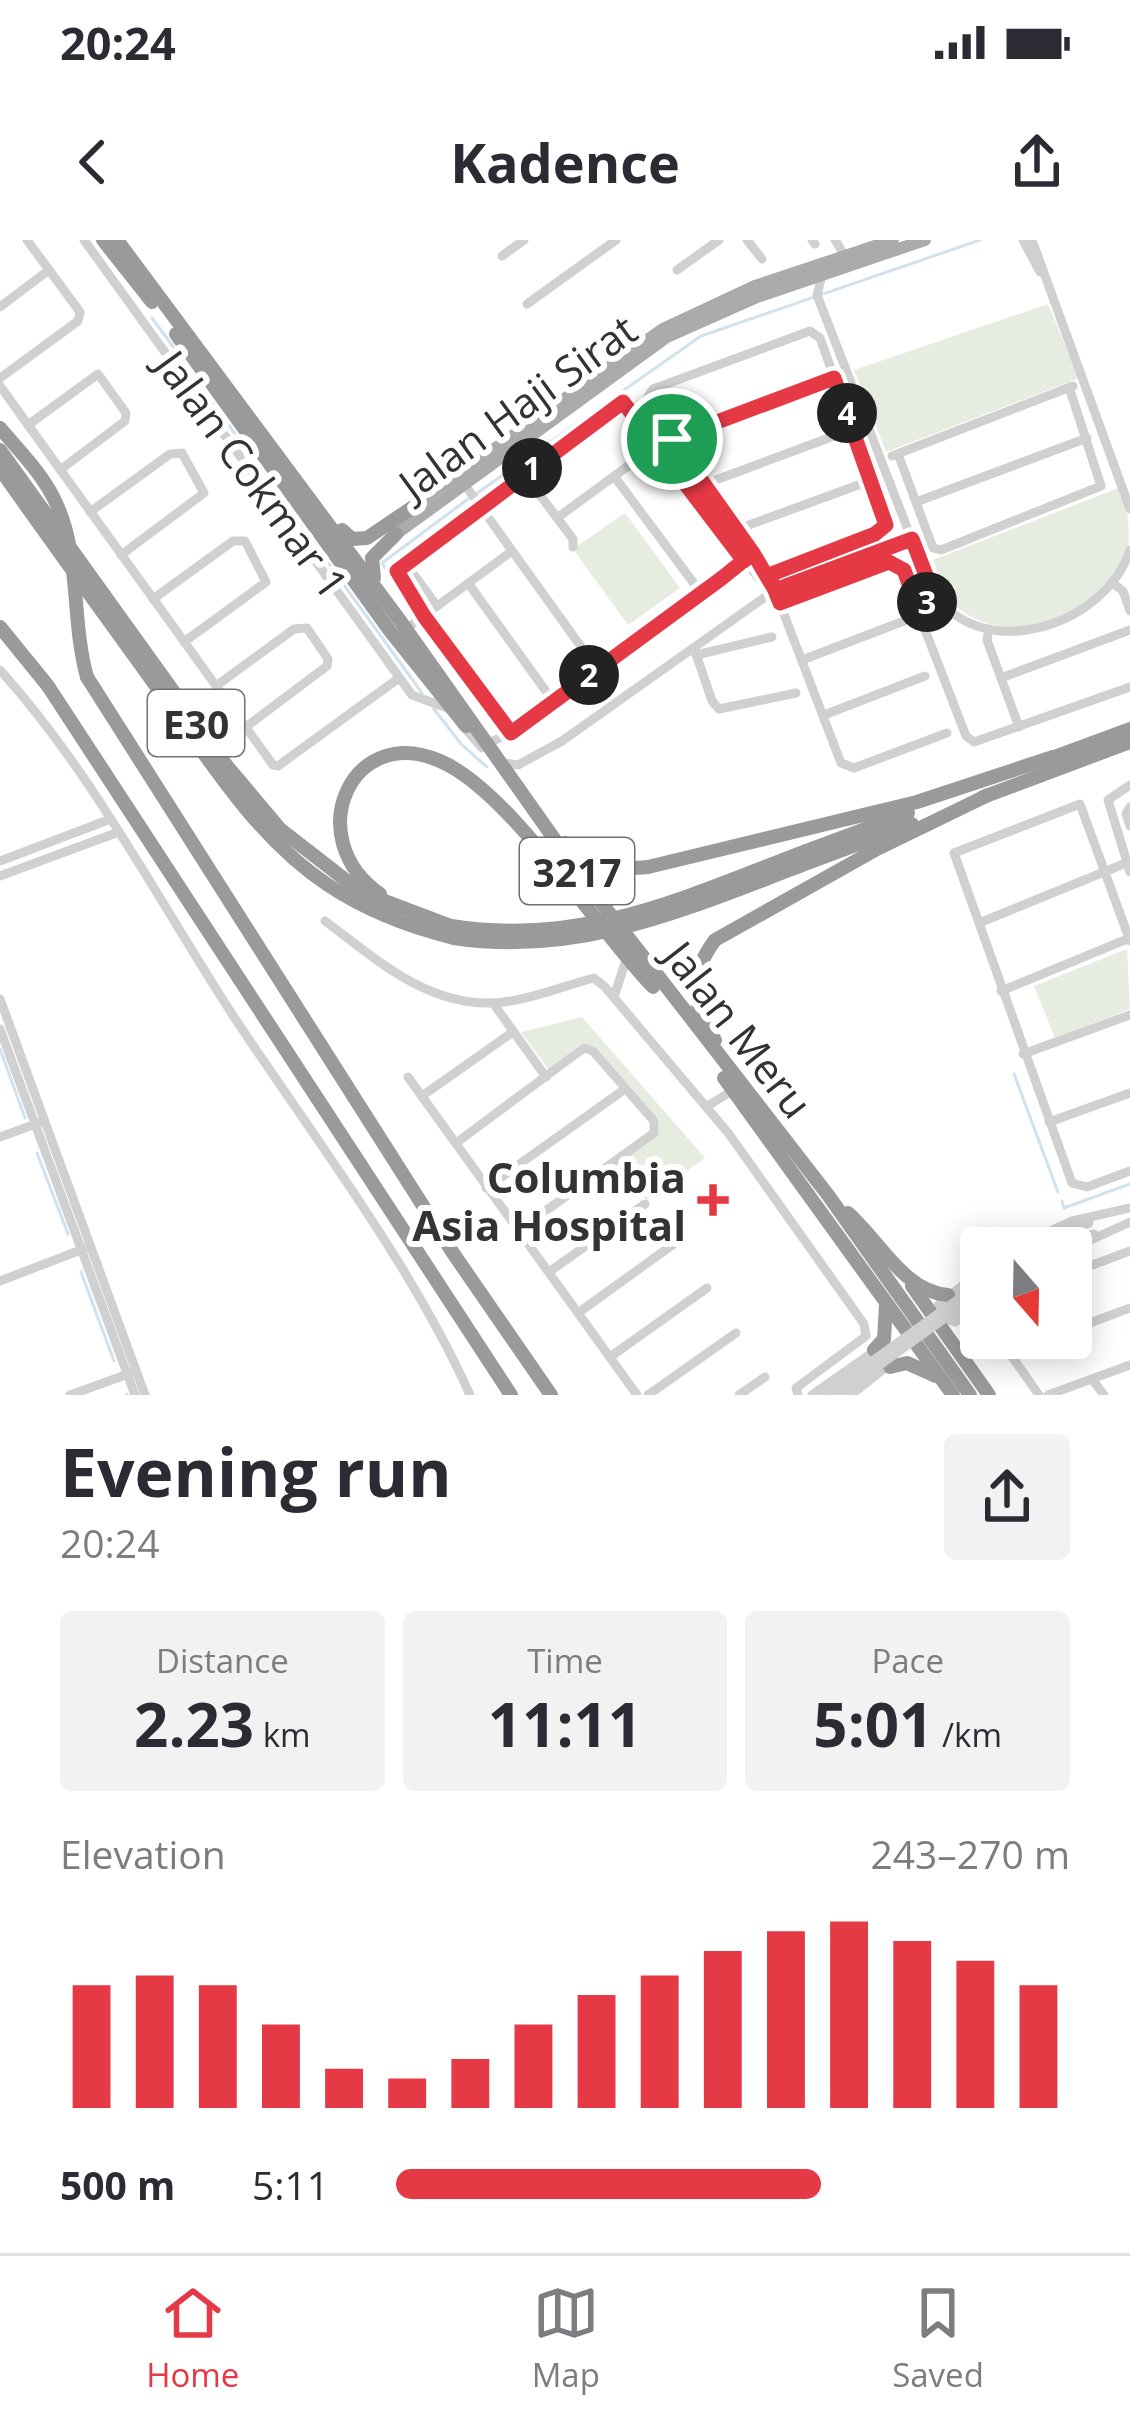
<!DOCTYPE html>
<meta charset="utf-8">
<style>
body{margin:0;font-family:"Open Sans",sans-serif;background:#f2f2f3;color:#2b2b33;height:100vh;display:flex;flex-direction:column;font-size:45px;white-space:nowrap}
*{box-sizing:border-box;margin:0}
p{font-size:39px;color:#7c7c81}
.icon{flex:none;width:66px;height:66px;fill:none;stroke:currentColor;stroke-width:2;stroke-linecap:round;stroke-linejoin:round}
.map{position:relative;height:1155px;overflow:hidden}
.panel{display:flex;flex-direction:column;background:#fff;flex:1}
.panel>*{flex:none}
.needle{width:78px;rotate:160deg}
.buttons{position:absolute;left:960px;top:987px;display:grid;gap:24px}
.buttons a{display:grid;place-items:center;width:132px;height:132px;border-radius:12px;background:#fff;box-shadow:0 6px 30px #0003;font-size:60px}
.pin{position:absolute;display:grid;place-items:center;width:102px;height:102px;color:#fff;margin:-51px;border:6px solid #fff;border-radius:50%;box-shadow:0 3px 12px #0007}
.km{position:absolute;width:60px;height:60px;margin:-30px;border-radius:50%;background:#222;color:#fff;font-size:33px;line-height:60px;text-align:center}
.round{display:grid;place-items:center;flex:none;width:126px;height:126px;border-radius:12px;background:#f2f2f3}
.headline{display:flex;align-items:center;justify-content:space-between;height:204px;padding:0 60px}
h1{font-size:66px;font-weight:700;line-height:90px}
.stats{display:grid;grid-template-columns:repeat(3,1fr);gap:18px;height:204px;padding:12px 60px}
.stats div{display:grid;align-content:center;border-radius:12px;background:#f2f2f3;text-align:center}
.stats b{font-size:60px;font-weight:700}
.stats small{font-size:33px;font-weight:400}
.stats p{font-size:33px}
.chart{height:336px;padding:24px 60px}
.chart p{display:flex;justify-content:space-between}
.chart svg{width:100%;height:216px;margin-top:12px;stroke:#e63946;stroke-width:6}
ul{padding:0 60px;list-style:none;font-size:39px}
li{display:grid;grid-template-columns:192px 144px 1fr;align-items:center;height:90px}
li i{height:30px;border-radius:15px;background:#e63946}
.status{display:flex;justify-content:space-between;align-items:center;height:84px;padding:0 60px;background:#fff;direction:ltr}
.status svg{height:33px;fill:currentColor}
header{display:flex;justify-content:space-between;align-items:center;height:156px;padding:0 60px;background:#fff;font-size:54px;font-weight:700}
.dock{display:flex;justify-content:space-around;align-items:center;height:168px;border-top:3px solid #e1e1e2;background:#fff;font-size:33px;color:#7c7c81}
.dock a{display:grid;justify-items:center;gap:6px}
.dock .on{color:#e63946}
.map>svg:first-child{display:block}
.green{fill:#e6ecdf}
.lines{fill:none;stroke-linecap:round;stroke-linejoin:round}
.stream{stroke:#cfe2ee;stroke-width:3}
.minor{stroke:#d0d0d0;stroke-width:9}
.major{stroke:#ababab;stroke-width:12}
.highway{stroke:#9a9a9a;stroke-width:14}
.minor-bridge{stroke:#d0d0d0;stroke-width:9}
.highway-bridge{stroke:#9a9a9a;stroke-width:14}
.route-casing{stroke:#fff;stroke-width:24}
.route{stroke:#e63946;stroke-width:15}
.poi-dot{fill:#e63946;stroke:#fff;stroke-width:4.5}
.labels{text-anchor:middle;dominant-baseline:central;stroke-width:12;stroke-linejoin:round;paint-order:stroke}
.shield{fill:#fff;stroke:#707070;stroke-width:3}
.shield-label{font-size:39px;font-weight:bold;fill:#333}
.street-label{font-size:42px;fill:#333;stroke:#fff}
.poi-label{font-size:42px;font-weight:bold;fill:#333;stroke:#fff;text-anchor:end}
</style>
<div class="status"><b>20:24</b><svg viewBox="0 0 49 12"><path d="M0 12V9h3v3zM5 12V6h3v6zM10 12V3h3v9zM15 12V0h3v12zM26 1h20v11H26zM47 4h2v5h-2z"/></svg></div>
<header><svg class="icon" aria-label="back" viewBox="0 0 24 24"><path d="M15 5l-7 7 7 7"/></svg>Kadence<svg class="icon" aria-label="share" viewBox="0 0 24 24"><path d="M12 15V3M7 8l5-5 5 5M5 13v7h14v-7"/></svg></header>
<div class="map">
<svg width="1130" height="1155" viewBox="0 0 1130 1155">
<rect width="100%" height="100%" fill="#fff"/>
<!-- green -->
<g class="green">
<polygon points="1048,64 1079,138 886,212 854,130"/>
<path d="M 1121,247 C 1128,266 1130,290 1128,311 C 1094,402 965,421 925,323 Z"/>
<polygon points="625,273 680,348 628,385 573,309"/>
<polygon points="1127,709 1130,769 1055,798 1034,746"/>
<polygon points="582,777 705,918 646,960 620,923 658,894 659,880 596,807 582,803 549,830 521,792"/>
</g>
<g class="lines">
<!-- stream -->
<g class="stream">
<polyline points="152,78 183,120"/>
<polyline points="191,133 422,453"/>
<polyline points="476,254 701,96 980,0"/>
<polyline points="413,372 382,323 468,259"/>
<polyline points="422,385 501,493"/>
<polyline points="434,469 461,504 487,527"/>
<polyline points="0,809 25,878"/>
<polyline points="1014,834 1058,952"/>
<polyline points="37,913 68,994"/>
<polyline points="1062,961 1064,968 1130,944"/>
<polyline points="81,1032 114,1121"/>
<polyline points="127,1154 127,1155"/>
</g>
<!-- minor -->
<g class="minor">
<polyline points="84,0 412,455 447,468"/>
<polyline points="747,0 762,19"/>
<polyline points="812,0 815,4"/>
<polyline points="835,0 848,21"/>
<polyline points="1023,0 1040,32"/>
<polyline points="1032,0 1130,269"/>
<polyline points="502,16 524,0"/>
<polyline points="677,30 719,0"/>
<path d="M 822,35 L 817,55 L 929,344 C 973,429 1105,388 1130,310"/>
<polyline points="527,64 616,0"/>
<polyline points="0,67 49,30"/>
<polyline points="0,138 78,81 80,72 27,0"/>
<polyline points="0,146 273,525 278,526 399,438"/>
<polyline points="28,185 98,134 126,173 125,181 60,230"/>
<polyline points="672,198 834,138"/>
<polyline points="898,214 933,308 941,310 1101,246 1069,147"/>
<polyline points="892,216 1073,146"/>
<polyline points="524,234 573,299 573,307"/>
<polyline points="614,236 701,353"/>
<polyline points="705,244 853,189"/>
<polyline points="465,245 597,429"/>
<polyline points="916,262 1087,198"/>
<polyline points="90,272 170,214 182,213 204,253 121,315"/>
<polyline points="557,278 658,204"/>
<polyline points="738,289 872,240"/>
<polyline points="406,324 437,366"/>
<polyline points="769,335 875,294 887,285 820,98 810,91 653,149 646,160 769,335 841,523 854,528 947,493"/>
<polyline points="468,343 553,461"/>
<polyline points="1114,344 1123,351 1130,371"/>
<polyline points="153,359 233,301 245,301 266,342 184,402"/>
<polyline points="780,363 889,322 900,325 966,496 974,502 1130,447"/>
<polyline points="406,389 512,311"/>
<polyline points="989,389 987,400 1019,487"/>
<polyline points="694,408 712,461 719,469 796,453"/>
<polyline points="696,415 772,397"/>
<polyline points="802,420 904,381"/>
<path d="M 0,430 C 93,533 159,662 234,777 C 313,896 412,1025 470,1155"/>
<polyline points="1001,438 1130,390"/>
<polyline points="216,446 294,389 307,388 328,419 327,426 246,487"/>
<polyline points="824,475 925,436"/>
<polyline points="462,485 482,508"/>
<polyline points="510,493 424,376 397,331 616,165 629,165 759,339"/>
<polyline points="489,503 510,493 748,318"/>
<polyline points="504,523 518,525 562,501 775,350 912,299"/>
<polyline points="1130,545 1108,560 1130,632"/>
<polyline points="1130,567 1126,574 1130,586"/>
<polyline points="0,621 108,580"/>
<polyline points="0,636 116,593"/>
<path d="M 325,681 C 375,718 425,765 492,763 C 525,762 562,746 594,738 L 605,747 L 729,894 L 864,1084 L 866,1096 L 796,1148 L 798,1155"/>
<polyline points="979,683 1126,623"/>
<polyline points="1130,701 1080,564 954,613 1072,943 1087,947 1130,931"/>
<polyline points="1001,751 1130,698"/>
<polyline points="614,757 626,720"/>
<polyline points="0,759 145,1155"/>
<polyline points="493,763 546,837"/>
<polyline points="0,789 135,1155"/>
<polyline points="1023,814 1130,775"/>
<polyline points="408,837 637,1155"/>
<polyline points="422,856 513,792"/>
<polyline points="707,866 734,850"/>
<polyline points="1049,882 1130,853"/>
<polyline points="0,897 41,882"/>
<polyline points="456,903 584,808 593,811 654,881 654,893 519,990"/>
<polyline points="486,948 625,849"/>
<polyline points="1013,1008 1072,981 1130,968"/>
<polyline points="1028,1008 1089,983"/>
<polyline points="1053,1008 1094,994"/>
<polyline points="1071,1009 1130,982"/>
<polyline points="981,1031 938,1065 942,1077 955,1082 981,1063"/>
<polyline points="549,1032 645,964"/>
<polyline points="1071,1033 1130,1011"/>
<polyline points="0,1041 86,1008"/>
<polyline points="578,1073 675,1003"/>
<polyline points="1071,1090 1130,1068"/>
<polyline points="610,1117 707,1048"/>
<polyline points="1092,1139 1104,1155"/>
<polyline points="70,1155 131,1133"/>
<polyline points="648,1155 736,1093"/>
<polyline points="739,1155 765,1137"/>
<polyline points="812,1155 876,1110"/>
<polyline points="851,1155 890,1124"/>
<polyline points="1039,1155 1013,1118 1018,1109 1049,1098"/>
<polyline points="1048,1155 1130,1125"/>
</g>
<!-- major -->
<g class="major">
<polyline points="414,266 663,89 755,46 893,0"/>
<polyline points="392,297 667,97 757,57 925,0"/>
</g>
<!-- highway -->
<g class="highway">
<polyline points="103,0 152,62"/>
<polyline points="117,0 401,382 579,634 828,955 970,1155"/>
<polyline points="176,94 390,391 466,486"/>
<polyline points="0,210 227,526 280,589 361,652 451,686"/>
<path d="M 0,229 C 53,304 107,378 161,453 C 210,521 257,598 328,645 C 367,671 409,687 454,698"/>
<polyline points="342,290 352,299 367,298 419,263"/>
<polyline points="374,338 372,318 396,294"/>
<polyline points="0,387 48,446 511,1155"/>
<polyline points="87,437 453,1013 551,1155"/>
<polyline points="1046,520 1130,489"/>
<polyline points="983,557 1130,502"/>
<path d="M 565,603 C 589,627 616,630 648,627 L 917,562 L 1053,517"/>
<polyline points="806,611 908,573"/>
<polyline points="813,621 912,584"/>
<path d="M 380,654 C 300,598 351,482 440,521 C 509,550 597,689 653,747"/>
<path d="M 715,800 C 690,764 689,735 715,700 L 877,609 L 988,555"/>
<polyline points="724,838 953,1155"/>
<path d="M 848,973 C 879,1000 904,1052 948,1055"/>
<polyline points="912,1046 989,1155"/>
<polyline points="874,1110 884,1099 886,1065"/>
<polyline points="890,1127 907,1123 936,1136"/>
</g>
<!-- minor-bridge -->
<g class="minor-bridge">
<polyline points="825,1155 981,1043"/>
<polyline points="838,1155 973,1058"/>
</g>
<!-- highway-bridge -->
<g class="highway-bridge">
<path d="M 0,188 C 20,212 43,234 56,263 C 81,316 71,380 87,437"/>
<path d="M 451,686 C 583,707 685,657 806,611"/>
<path d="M 454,698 C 583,718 695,665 813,621"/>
</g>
</g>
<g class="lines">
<!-- route casing -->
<g class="route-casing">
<polyline id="route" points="672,199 753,313 744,321 623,162 397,331 424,376 511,493 722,338 753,313 775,350 912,299 934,356 918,369 904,330 889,322 780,363 769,335 875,294 886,285 834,138 672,199"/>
</g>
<!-- route -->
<use href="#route" class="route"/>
</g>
<!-- markers -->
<path class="poi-dot" d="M707 942h12v12h12v12h-12v12h-12v-12h-12v-12h12z"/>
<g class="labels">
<!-- shield labels -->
<g class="shield">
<rect x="148" y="450" width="96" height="66" rx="9"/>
<rect x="520" y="598" width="114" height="66" rx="9"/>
</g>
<g class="shield-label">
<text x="196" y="483">E30</text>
<text x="577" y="631">3217</text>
</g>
<!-- street labels -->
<g class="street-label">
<text transform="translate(517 166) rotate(-36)">Jalan Haji Sirat</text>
<text transform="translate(253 234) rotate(54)">Jalan Cokmar 1</text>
<text transform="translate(739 789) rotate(52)">Jalan Meru</text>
</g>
<!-- poi labels -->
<g class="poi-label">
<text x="686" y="936">Columbia<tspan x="686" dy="48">Asia Hospital</tspan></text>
</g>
</g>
</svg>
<div class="buttons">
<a><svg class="needle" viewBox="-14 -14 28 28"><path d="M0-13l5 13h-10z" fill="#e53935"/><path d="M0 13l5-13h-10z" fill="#7c7c81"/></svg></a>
</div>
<div class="pin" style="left:672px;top:199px;background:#1e9e55"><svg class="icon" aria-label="arrive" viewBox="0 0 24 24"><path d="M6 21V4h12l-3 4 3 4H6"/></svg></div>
<b class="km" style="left:532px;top:228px">1</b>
<b class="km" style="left:589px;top:435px">2</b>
<b class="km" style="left:927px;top:362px">3</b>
<b class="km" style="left:847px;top:173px">4</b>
</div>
<section class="panel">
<div class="headline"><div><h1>Evening run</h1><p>20:24</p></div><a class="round"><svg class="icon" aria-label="share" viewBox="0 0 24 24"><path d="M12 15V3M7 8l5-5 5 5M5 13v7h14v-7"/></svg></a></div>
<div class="stats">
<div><p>Distance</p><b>2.23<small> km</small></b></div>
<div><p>Time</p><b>11:11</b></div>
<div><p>Pace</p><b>5:01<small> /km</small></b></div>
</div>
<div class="chart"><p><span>Elevation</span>243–270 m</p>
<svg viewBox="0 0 160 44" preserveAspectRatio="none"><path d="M5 44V19M15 44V17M25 44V19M35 44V27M45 44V36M55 44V38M65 44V34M75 44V27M85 44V21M95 44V17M105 44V12M115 44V8M125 44V6M135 44V10M145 44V14M155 44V19"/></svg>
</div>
<ul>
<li><b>500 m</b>5:11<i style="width:63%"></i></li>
</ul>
</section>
<nav class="dock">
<a class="on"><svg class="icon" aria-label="home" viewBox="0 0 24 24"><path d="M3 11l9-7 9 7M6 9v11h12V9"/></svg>Home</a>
<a><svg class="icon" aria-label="map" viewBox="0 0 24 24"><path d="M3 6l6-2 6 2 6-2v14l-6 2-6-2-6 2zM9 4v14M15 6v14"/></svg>Map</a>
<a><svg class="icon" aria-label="saved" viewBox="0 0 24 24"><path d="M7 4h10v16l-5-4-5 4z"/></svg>Saved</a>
</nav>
